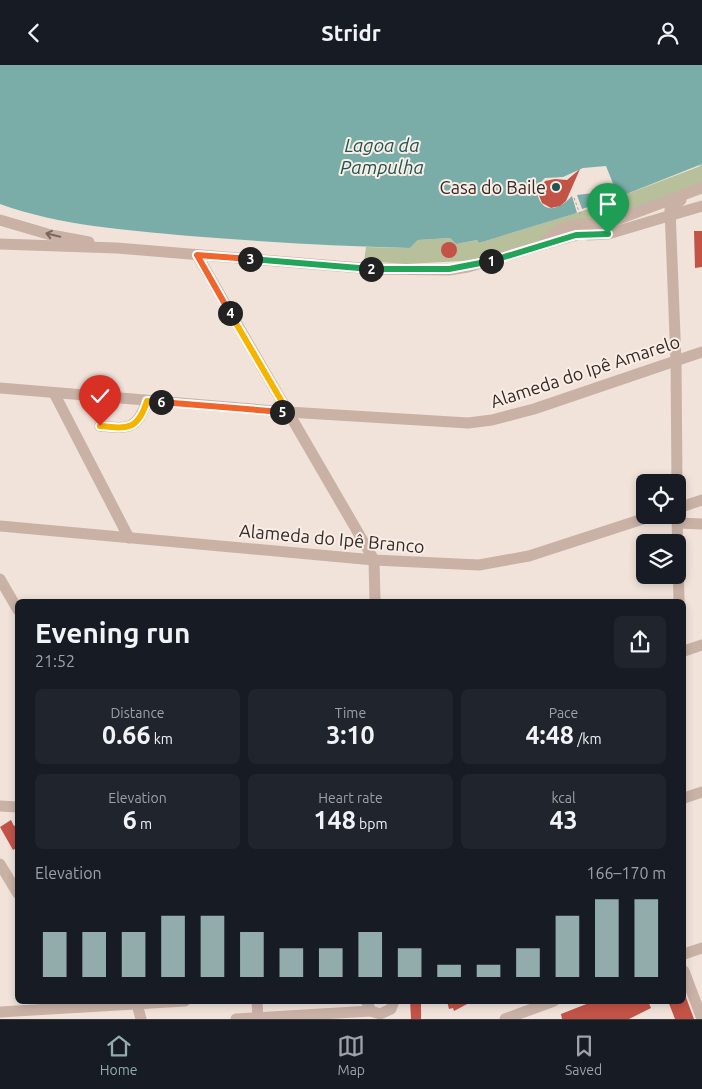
<!DOCTYPE html>
<meta charset="utf-8">
<style>
body{margin:0;font-family:Ubuntu,sans-serif;background:#20242c;color:#f1f3f6;height:100vh;display:flex;flex-direction:column;font-size:19px;white-space:nowrap}
*{box-sizing:border-box;margin:0}
p{font-size:16px;color:#9ea1a6}
.icon{flex:none;width:28px;height:28px;fill:none;stroke:currentColor;stroke-width:2;stroke-linecap:round;stroke-linejoin:round}
.map{position:relative;flex:1;overflow:hidden}
.panel{position:absolute;left:15px;top:534px;width:671px;height:405px;display:flex;flex-direction:column;background:#171b24;border-radius:8px;box-shadow:0 2px 8px #0003}
.panel>*{flex:none}
.tools{position:absolute;left:636px;top:409px;display:grid;gap:10px}
.tools a{display:grid;place-items:center;width:50px;height:50px;border-radius:8px;background:#171b24;box-shadow:0 2px 8px #0003;font-size:25px}
.pin{position:absolute;display:grid;place-items:center;width:42px;height:42px;color:#fff;margin:-51px -21px;border-radius:50% 50% 50% 0;rotate:-45deg;box-shadow:0 0 5px #0007}
.pin .icon{rotate:45deg}
.km{position:absolute;width:25px;height:25px;margin:-12px;border-radius:50%;background:#222;color:#fff;font-size:14px;line-height:25px;text-align:center}
.round{display:grid;place-items:center;flex:none;width:52px;height:52px;border-radius:8px;background:#20242c}
.head{display:flex;align-items:center;justify-content:space-between;height:85px;padding:0 20px}
h1{font-size:28px;font-weight:600;line-height:38px}
.metrics{display:grid;grid-template-columns:repeat(3,1fr);gap:8px;height:85px;padding:5px 20px}
.metrics div{display:grid;align-content:center;border-radius:8px;background:#20242c;text-align:center}
.metrics b{font-size:25px;font-weight:600}
.metrics small{font-size:14px;font-weight:400}
.metrics p{font-size:14px}
.chart{height:140px;padding:10px 20px}
.chart p{display:flex;justify-content:space-between}
.chart svg{width:100%;height:90px;margin-top:5px;stroke:#92acac;stroke-width:6}
header{display:flex;justify-content:space-between;align-items:center;height:65px;padding:0 20px;background:#171b24;font-size:22px;font-weight:600}
.tabs{display:flex;justify-content:space-around;align-items:center;height:70px;border-top:1px solid #363941;background:#171b24;font-size:14px;color:#9ea1a6}
.tabs a{display:grid;justify-items:center;gap:2px}
.tabs .on{color:#92acac}
.map>svg:first-child{display:block}
.green{fill:#b8bf9b}
.water{fill:#7aada8}
.building{fill:#c35346}
.lines{fill:none;stroke-linecap:round;stroke-linejoin:round}
.path{stroke:#b49b91;stroke-width:1;stroke-dasharray:2.5 2.5;stroke-linecap:butt}
.minor{stroke:#c9b1a6;stroke-width:11}
.oneway{stroke:#786760}
.split-1-casing{stroke:#fff;stroke-width:10}
.split-2-casing{stroke:#fff;stroke-width:10}
.split-3-casing{stroke:#fff;stroke-width:10}
.split-4-casing{stroke:#fff;stroke-width:10}
.split-5-casing{stroke:#fff;stroke-width:10}
.split-6-casing{stroke:#fff;stroke-width:10}
.split-7-casing{stroke:#fff;stroke-width:10}
.split-1{stroke:#22a559;stroke-width:6}
.split-2{stroke:#22a559;stroke-width:6}
.split-3{stroke:#22a559;stroke-width:6}
.split-4{stroke:#f0652b;stroke-width:6}
.split-5{stroke:#f5b400;stroke-width:6}
.split-6{stroke:#f0652b;stroke-width:6}
.split-7{stroke:#f5b400;stroke-width:6}
.poi-dot{fill:#1e5552;stroke:#f9eee6;stroke-width:2}
.labels{text-anchor:middle;dominant-baseline:central;stroke-width:4;stroke-linejoin:round;paint-order:stroke}
.poi-label{font-size:18px;fill:#352a27;stroke:#f9eee6;text-anchor:end}
.street-label{font-size:18px;fill:#352a27;stroke:#f9eee6}
.water-label{font-size:19px;font-style:italic;fill:#1e5552;stroke:#f9eee6}
</style>
<header><svg class="icon" aria-label="back" viewBox="0 0 24 24"><path d="M15 5l-7 7 7 7"/></svg>Stridr<svg class="icon" aria-label="person" viewBox="0 0 24 24"><circle cx="12" cy="8" r="4"/><path d="M4 21q1-7 8-7t8 7"/></svg></header>
<div class="map">
<svg width="702" height="954" viewBox="0 0 702 954">
<rect width="100%" height="100%" fill="#f1e3da"/>
<!-- green -->
<polygon class="green" points="702,99 702,123 480,195 406,199 364,196 366,182 410,183 418,175 450,173 456,179 477,175 479,178 577,148 698,102"/>
<!-- water -->
<path class="water" d="M 0,0 L 702,0 L 702,99 L 619,132 L 582,144 L 577,130 L 610,126 L 614,121 L 606,101 L 583,103 L 563,112 L 545,113 L 536,122 C 539,149 556,148 572,131 L 577,148 L 479,178 L 477,175 L 456,179 L 450,173 L 418,175 L 410,183 C 337,181 263,177 190,171 C 126,165 61,161 0,139 Z"/>
<!-- building -->
<g class="building">
<polygon points="580,104 566,136 560,141 551,143 542,138 538,128 545,116 555,114 567,115"/>
<polygon points="694,166 702,166 702,202 695,203"/>
<circle cx="449" cy="185" r="8"/>
<polygon points="11,755 14,761 18,759 18,782 13,785 0,762"/>
<polygon points="684,927 694,954 675,954 668,936 684,936"/>
<polygon points="410,936 421,936 421,954 411,954"/>
<polygon points="447,936 469,936 469,938 454,946 453,943 449,944"/>
<polygon points="594,936 648,936 651,943 629,954 562,954 561,949"/>
</g>
<g class="lines">
<!-- path -->
<polyline class="path" points="574,133 580,149"/>
<!-- minor -->
<g class="minor">
<polyline points="0,155 51,170 89,177"/>
<polyline points="588,170 608,169 702,141"/>
<polyline points="0,179 117,183 373,204 449,205 468,202 576,170 702,123"/>
<path d="M 544,179 C 557,161 578,157 599,160"/>
<polyline points="197,190 374,495 375,536"/>
<polyline points="0,323 288,347 468,358 492,355 534,344 702,287"/>
<polyline points="54,328 129,473"/>
<path d="M 100,361 C 128,364 137,365 147,336"/>
<polyline points="677,418 676,296 670,144 681,135"/>
<polyline points="678,443 702,435"/>
<polyline points="677,450 679,536"/>
<polyline points="678,458 702,459"/>
<polyline points="0,461 374,495 479,500 529,491 655,450"/>
<polyline points="0,514 18,545"/>
<polyline points="684,586 702,580"/>
<polyline points="684,733 702,727"/>
<polyline points="0,741 18,742"/>
<polyline points="0,799 18,829"/>
<polyline points="684,889 702,883"/>
<polyline points="684,906 702,954"/>
<polyline points="257,936 258,954"/>
<polyline points="366,936 371,946 380,949 391,944 394,936"/>
<polyline points="137,939 141,954"/>
<polyline points="0,947 185,936"/>
<polyline points="236,954 371,946"/>
<polyline points="505,954 554,936"/>
</g>
</g>
<!-- one-way arrows -->
<defs><path id="oneway-shaft" d="M-6 0H5M1.5-3L5.5 0L1.5 3" fill="none" stroke-width="1.6" stroke-linecap="round" stroke-linejoin="round" transform="scale(1.25)"/></defs>
<use class="oneway" href="#oneway-shaft" transform="translate(53 170) rotate(-167)"/>
<g class="lines">
<!-- split-1 casing -->
<g class="split-1-casing">
<polyline id="split-1" points="491,196 576,170 608,169"/>
</g>
<!-- split-2 casing -->
<g class="split-2-casing">
<polyline id="split-2" points="371,204 449,204 491,196"/>
</g>
<!-- split-3 casing -->
<g class="split-3-casing">
<polyline id="split-3" points="250,194 371,204"/>
</g>
<!-- split-4 casing -->
<g class="split-4-casing">
<polyline id="split-4" points="230,248 197,190 250,194"/>
</g>
<!-- split-5 casing -->
<g class="split-5-casing">
<polyline id="split-5" points="230,248 288,347 282,347"/>
</g>
<!-- split-6 casing -->
<g class="split-6-casing">
<polyline id="split-6" points="161,337 282,347"/>
</g>
<!-- split-7 casing -->
<g class="split-7-casing">
<path id="split-7" d="M 100,361 C 128,364 138,365 147,336 L 161,337"/>
</g>
<!-- split-1 -->
<use href="#split-1" class="split-1"/>
<!-- split-2 -->
<use href="#split-2" class="split-2"/>
<!-- split-3 -->
<use href="#split-3" class="split-3"/>
<!-- split-4 -->
<use href="#split-4" class="split-4"/>
<!-- split-5 -->
<use href="#split-5" class="split-5"/>
<!-- split-6 -->
<use href="#split-6" class="split-6"/>
<!-- split-7 -->
<use href="#split-7" class="split-7"/>
</g>
<!-- markers -->
<circle class="poi-dot" cx="556" cy="122" r="5"/>
<g class="labels">
<!-- poi labels -->
<g class="poi-label">
<text x="546" y="122">Casa do Baile</text>
</g>
<!-- street labels -->
<g class="street-label">
<text transform="translate(585 306) rotate(-18)">Alameda do Ipê Amarelo</text>
<text transform="translate(332 473) rotate(5)">Alameda do Ipê Branco</text>
</g>
<!-- water labels -->
<g class="water-label">
<text x="382" y="80">Lagoa da<tspan x="382" dy="22">Pampulha</tspan></text>
</g>
</g>
</svg>
<div class="tools">
<a><svg class="icon" aria-label="locate" viewBox="0 0 24 24"><circle cx="12" cy="12" r="6"/><path d="M12 2v4M12 18v4M2 12h4M18 12h4"/></svg></a>
<a><svg class="icon" aria-label="layers" viewBox="0 0 24 24"><path d="M12 4l9 5-9 5-9-5zM3 14l9 5 9-5"/></svg></a>
</div>
<div class="pin" style="left:608px;top:169px;background:#1e9e55"><svg class="icon" aria-label="arrive" viewBox="0 0 24 24"><path d="M6 21V4h12l-3 4 3 4H6"/></svg></div>
<div class="pin" style="left:100px;top:361px;background:#d93025"><svg class="icon" aria-label="check" viewBox="0 0 24 24"><path d="M5 12l5 5 9-10"/></svg></div>
<b class="km" style="left:491px;top:196px">1</b>
<b class="km" style="left:371px;top:204px">2</b>
<b class="km" style="left:250px;top:194px">3</b>
<b class="km" style="left:230px;top:248px">4</b>
<b class="km" style="left:282px;top:347px">5</b>
<b class="km" style="left:161px;top:337px">6</b>
<section class="panel">
<div class="head"><div><h1>Evening run</h1><p>21:52</p></div><a class="round"><svg class="icon" aria-label="share" viewBox="0 0 24 24"><path d="M12 15V3M7 8l5-5 5 5M5 13v7h14v-7"/></svg></a></div>
<div class="metrics">
<div><p>Distance</p><b>0.66<small> km</small></b></div>
<div><p>Time</p><b>3:10</b></div>
<div><p>Pace</p><b>4:48<small> /km</small></b></div>
</div>
<div class="metrics">
<div><p>Elevation</p><b>6<small> m</small></b></div>
<div><p>Heart rate</p><b>148<small> bpm</small></b></div>
<div><p>kcal</p><b>43</b></div>
</div>
<div class="chart"><p><span>Elevation</span>166–170 m</p>
<svg viewBox="0 0 160 44" preserveAspectRatio="none"><path d="M5 44V22M15 44V22M25 44V22M35 44V14M45 44V14M55 44V22M65 44V30M75 44V30M85 44V22M95 44V30M105 44V38M115 44V38M125 44V30M135 44V14M145 44V6M155 44V6"/></svg>
</div>
</section>
</div>
<nav class="tabs">
<a class="on"><svg class="icon" aria-label="home" viewBox="0 0 24 24"><path d="M3 11l9-7 9 7M6 9v11h12V9"/></svg>Home</a>
<a><svg class="icon" aria-label="map" viewBox="0 0 24 24"><path d="M3 6l6-2 6 2 6-2v14l-6 2-6-2-6 2zM9 4v14M15 6v14"/></svg>Map</a>
<a><svg class="icon" aria-label="saved" viewBox="0 0 24 24"><path d="M7 4h10v16l-5-4-5 4z"/></svg>Saved</a>
</nav>
